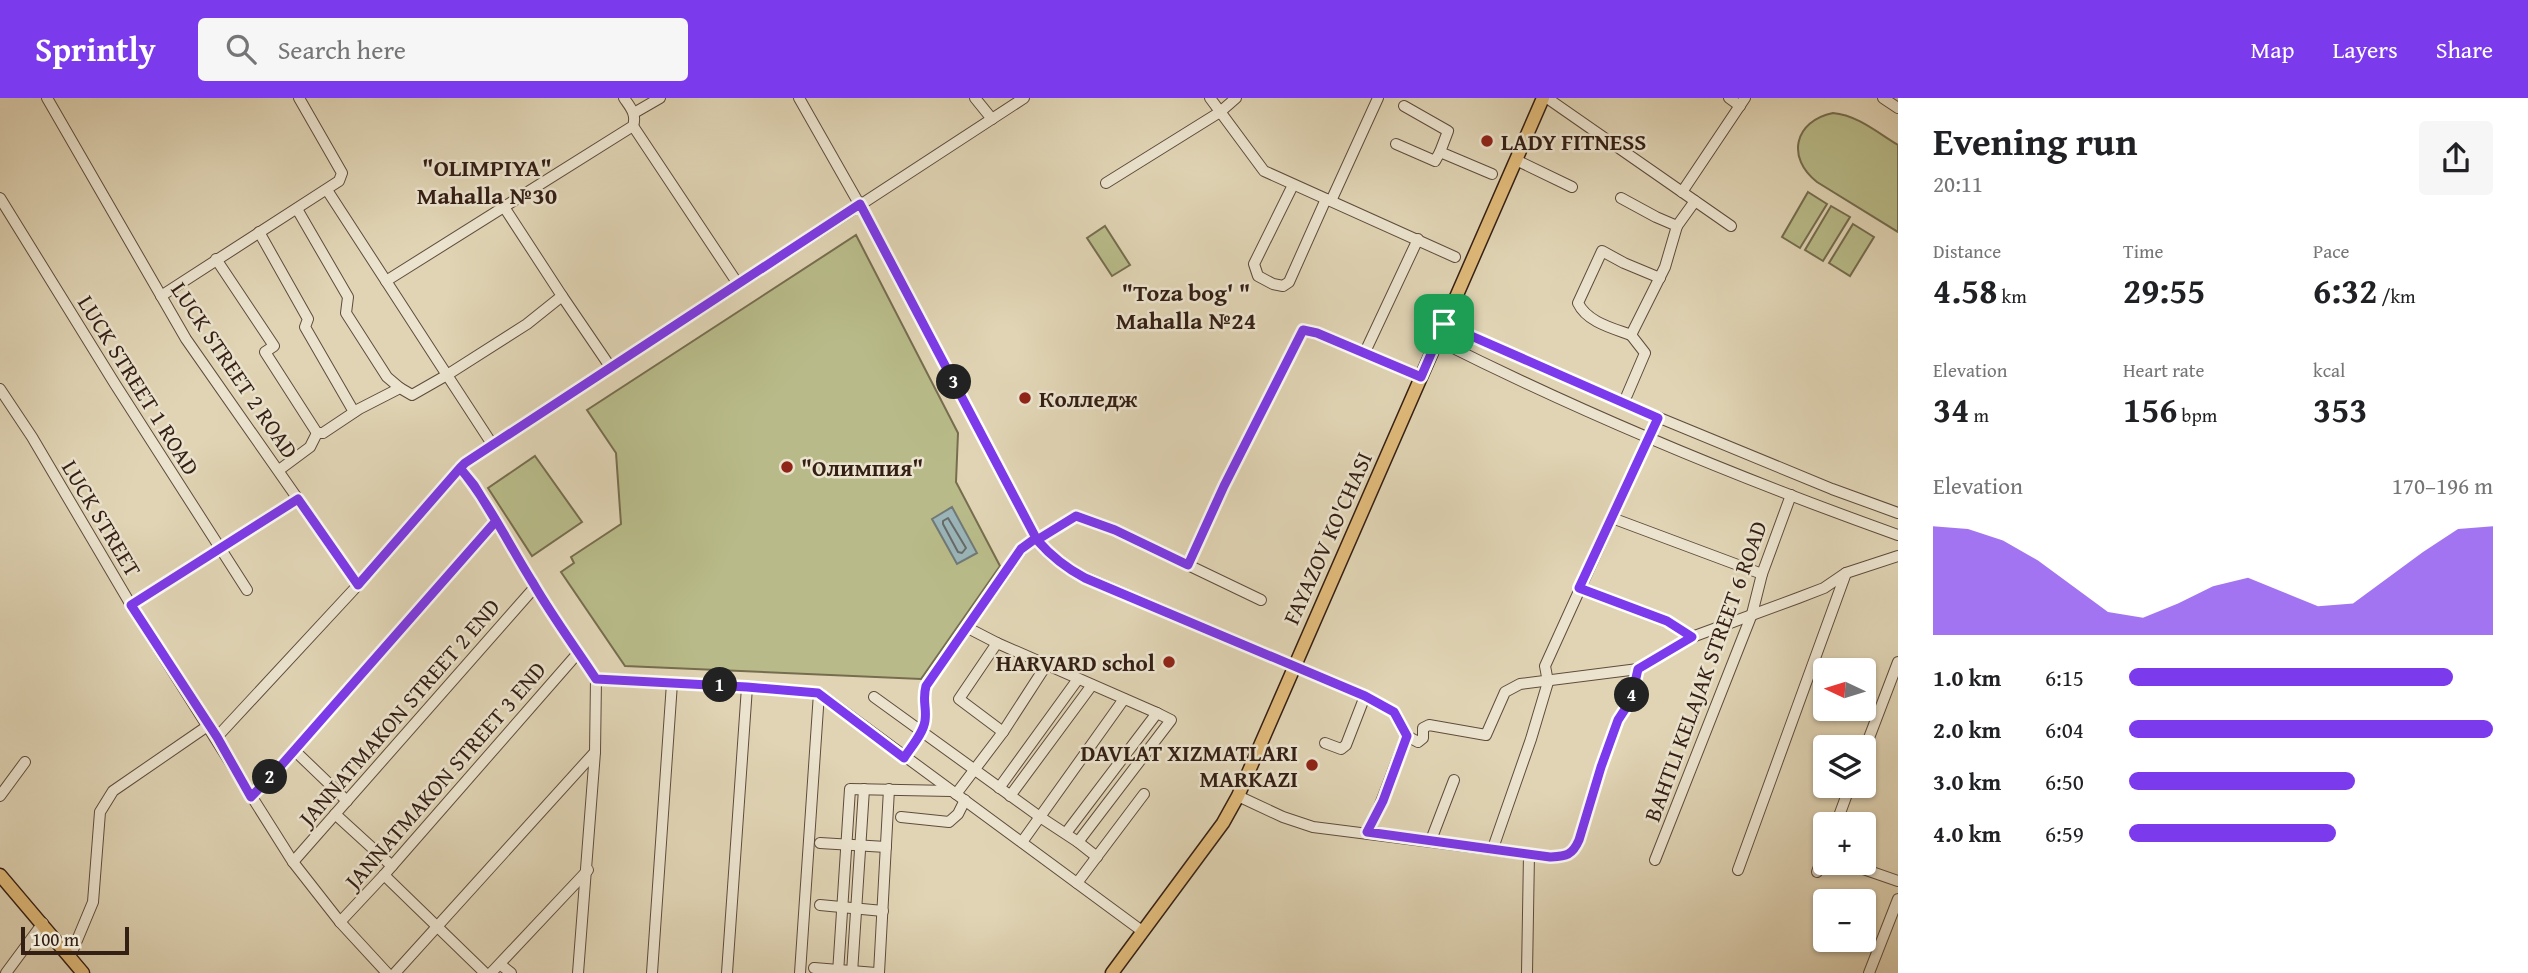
<!DOCTYPE html>
<meta charset="utf-8">
<style>
body{margin:0;font-family:"Gentium Book Plus",serif;background:#f6f6f6;color:#202124;height:100vh;display:flex;flex-direction:column;font-size:26px;white-space:nowrap}
*{box-sizing:border-box;margin:0}
p{font-size:23px;color:#757577}
.icon{flex:none;width:38px;height:38px;fill:none;stroke:currentColor;stroke-width:2;stroke-linecap:round;stroke-linejoin:round}
.map{position:relative;flex:1;overflow:hidden}
.panel{display:flex;flex-direction:column;background:#fff;width:630px}
.panel>*{flex:none}
.needle{width:46px;rotate:274deg}
.buttons{position:absolute;left:1813px;top:560px;display:grid;gap:14px}
.buttons a{display:grid;place-items:center;width:63px;height:63px;border-radius:7px;background:#fff;box-shadow:0 2px 5px #0004;font-size:35px}
.scale{position:absolute;left:21px;bottom:18px;width:108px;box-sizing:border-box;padding-left:7px;border:4px solid #341f15;border-top:0;font-size:19px;line-height:24px;white-space:nowrap;color:#341f15;-webkit-text-stroke:5px #ebe3ce;paint-order:stroke}
.pin{position:absolute;display:grid;place-items:center;width:60px;height:60px;color:#fff;margin:-30px;border-radius:14px;box-shadow:0 4px 10px #0006}
.km{position:absolute;width:35px;height:35px;margin:-18px;border-radius:50%;background:#222;color:#fff;font-size:19px;line-height:35px;text-align:center}
.round{display:grid;place-items:center;flex:none;width:74px;height:74px;border-radius:7px;background:#f6f6f6}
.overview{display:flex;align-items:center;justify-content:space-between;height:119px;padding:0 35px}
h1{font-size:38px;font-weight:700;line-height:52px}
.metrics{display:grid;grid-template-columns:repeat(3,1fr);gap:10px;height:119px;padding:7px 35px}
.metrics div{display:grid;align-content:center}
.metrics b{font-size:35px;font-weight:700}
.metrics small{font-size:19px;font-weight:400}
.metrics p{font-size:19px}
.chart{height:196px;padding:14px 35px}
.chart p{display:flex;justify-content:space-between}
.chart svg{width:100%;height:126px;margin-top:7px;fill:#7c3aed;opacity:.7}
ul{padding:0 35px;list-style:none;font-size:23px}
li{display:grid;grid-template-columns:112px 84px 1fr;align-items:center;height:52px}
li i{height:18px;border-radius:9px;background:#7c3aed}
header{display:flex;align-items:center;gap:42px;box-sizing:border-box;height:98px;padding:0 35px;background:#7c3aed;color:#fff}
header strong{font-size:33px}
nav{display:flex;gap:38px;margin-inline-start:auto;font-size:24px}
.search{width:490px;height:63px;background:#f6f6f6;display:flex;align-items:center;gap:18px;box-sizing:border-box;padding:0 24px;border-radius:7px;color:#757577;font-size:26px}
main{display:flex;flex:1;min-height:0}
.map>svg:first-child{display:block}
.garden{fill:#b8bb89;stroke:#766d4f;stroke-width:2}
.water{fill:#9ab5b9;stroke:#717977;stroke-width:2}
.lines{fill:none;stroke-linecap:round;stroke-linejoin:round}
.shore{stroke:#676a67;stroke-width:2}
.minor-casing{stroke:#5f4c3d;stroke-width:12}
.major-casing{stroke:#341f15;stroke-width:15}
.minor{stroke:#ebe3ce;stroke-width:10}
.major{stroke:#e0ba7a;stroke-width:12}
.route-casing{stroke:#fff;stroke-width:14}
.route{stroke:#7c3aed;stroke-width:9}
.poi-dot{fill:#8f2418;stroke:#ebe3ce;stroke-width:2.5}
.labels{text-anchor:middle;dominant-baseline:central;stroke-width:5;stroke-linejoin:round;paint-order:stroke}
.poi-label{font-size:23px;font-weight:bold;fill:#341f15;stroke:#ebe3ce;text-anchor:start}
.street-label{font-size:23px;fill:#341f15;stroke:#ebe3ce}
.neighbourhood-label{font-size:24px;font-weight:bold;fill:#341f15;stroke:#ebe3ce}
</style>
<header>
<strong>Sprintly</strong>
<div class="search"><svg class="icon" aria-label="search" viewBox="0 0 24 24"><circle cx="10" cy="10" r="6"/><path d="M15 15l6 6"/></svg>Search here</div>
<nav><a>Map</a><a>Layers</a><a>Share</a></nav>
</header>
<main>
<div class="map">
<svg width="1898" height="875" viewBox="0 0 1898 875">
<rect width="100%" height="100%" fill="#e0d4b4"/>
<filter id="stains"><feTurbulence type="fractalNoise" baseFrequency=".00286" numOctaves="4"/><feColorMatrix values="0 0 0 0 .2 0 0 0 0 .09 0 0 0 0 .02 0 0 0 .5 -.17"/></filter>
<radialGradient id="worn" r=".72"><stop offset=".6" stop-color="#630" stop-opacity="0"/><stop offset="1" stop-color="#630" stop-opacity=".3"/></radialGradient>
<!-- garden -->
<g class="garden">
<path d="M 1833,15 C 1857,17 1878,35 1898,47 L 1898,134 L 1817,84 C 1786,60 1794,23 1833,15 Z"/>
<polygon points="1808,94 1827,106 1800,150 1782,139"/>
<polygon points="1831,108 1850,119 1823,163 1805,152"/>
<polygon points="1853,126 1874,139 1850,178 1829,165"/>
<polygon points="1105,128 1130,167 1112,178 1087,140"/>
<polygon points="856,137 958,335 956,384 1000,468 921,581 625,568 561,474 574,465 571,459 621,426 616,355 587,312"/>
<polygon points="535,358 582,424 532,458 488,390"/>
</g>
<!-- water -->
<polygon class="water" points="952,409 977,455 957,466 932,421"/>
<g class="lines">
<!-- shore -->
<polygon class="shore" points="948,420 966,450 962,455 958,454 943,426 943,423"/>
<!-- minor casing -->
<g class="minor-casing">
<g id="minor">
<polyline points="47,0 186,241 358,487"/>
<path d="M 799,0 L 870,125 L 1037,442 C 1051,458 1066,470 1085,479 L 1365,598 L 1394,614 L 1407,638"/>
<polyline points="975,0 992,21"/>
<polyline points="1210,0 1264,73 1455,159"/>
<polyline points="1547,0 1731,128"/>
<polyline points="1729,0 1740,8"/>
<polyline points="1883,0 1898,10"/>
<polyline points="1404,8 1448,33 1440,54 1492,76"/>
<polyline points="634,15 660,0"/>
<polyline points="633,28 738,186"/>
<polyline points="1396,46 1435,63 1440,54"/>
<polyline points="1516,62 1572,89"/>
<polyline points="1106,85 1220,14 1236,0"/>
<polyline points="1293,87 1254,166 1258,178 1273,186 1283,188 1289,184 1326,101"/>
<polyline points="327,92 447,277 527,226 562,198 504,109"/>
<polyline points="1682,94 1745,0"/>
<polyline points="0,100 115,286 247,492"/>
<polyline points="1621,100 1656,119 1677,128 1665,169 1631,237 1645,255 1627,297"/>
<polyline points="1331,103 1378,0"/>
<polyline points="297,111 348,199 346,215 387,279 400,290"/>
<polyline points="1677,128 1695,103"/>
<polyline points="259,134 308,221 305,229 354,314"/>
<polyline points="216,161 274,248 265,254 317,335 323,335 359,311 400,290 412,297 447,277 492,346"/>
<path d="M 386,183 L 633,28 C 637,16 630,9 624,0"/>
<polyline points="161,198 339,83 342,75 299,0"/>
<polyline points="562,198 611,270"/>
<polyline points="1444,226 1633,309 1832,391 1898,415"/>
<path d="M 1631,237 C 1612,230 1587,224 1578,205 L 1602,153 L 1624,165 L 1660,180"/>
<path d="M 1437,242 C 1586,317 1741,381 1898,437"/>
<polyline points="1365,254 1418,141"/>
<polyline points="0,291 32,339 131,507 293,764 340,824 387,875"/>
<polyline points="459,370 474,387 535,489 596,581 747,589 819,595"/>
<polyline points="279,372 310,349 317,335"/>
<polyline points="1612,420 1762,476"/>
<polyline points="1037,442 1076,418 1115,432 1261,502"/>
<polyline points="1187,467 1224,388 1303,232 1317,235 1421,279"/>
<polyline points="1579,490 1667,523 1692,539"/>
<polyline points="131,507 298,401"/>
<polyline points="966,529 997,545"/>
<polyline points="819,595 1142,833"/>
<polyline points="874,599 1040,719 1078,744 1171,622 1157,615 1066,735"/>
<polyline points="1003,634 959,601 997,545 1157,615"/>
<polyline points="1407,638 1418,644 1423,640 1423,630 1429,627 1486,637 1505,594 1520,586 1638,571 1692,539 1798,500 1824,490 1846,475 1898,458"/>
<polyline points="217,639 358,487 465,365 1024,0"/>
<polyline points="1325,645 1341,651 1346,647 1365,598"/>
<polyline points="294,652 347,703"/>
<polyline points="1864,653 1898,564"/>
<path d="M 904,660 C 911,649 923,636 925,623 C 927,610 922,602 926,588 L 1022,451 L 1036,440"/>
<polyline points="999,690 1078,581"/>
<polyline points="956,696 1003,634 1047,566"/>
<polyline points="0,698 25,664"/>
<polyline points="1010,698 1092,587"/>
<path d="M 1238,698 L 1283,719 L 1313,729 L 1550,759 C 1566,758 1572,758 1579,742 L 1601,669 L 1618,622 L 1631,602 L 1638,571"/>
<polyline points="251,699 278,671 496,423"/>
<polyline points="335,716 392,768"/>
<polyline points="901,719 949,724 958,716 965,702"/>
<polyline points="1836,726 1850,688"/>
<path d="M 1368,734 C 1383,703 1393,670 1407,638"/>
<polyline points="1431,742 1454,682"/>
<polyline points="1022,744 1124,601"/>
<polyline points="1078,744 1097,759"/>
<polyline points="820,745 886,749"/>
<polyline points="1493,750 1531,641 1548,584 1545,568 1658,319"/>
<polyline points="1655,762 1752,516 1762,476 1791,397"/>
<polyline points="293,764 535,489"/>
<polyline points="1846,765 1898,783"/>
<polyline points="1738,772 1846,475"/>
<polyline points="1817,774 1825,753"/>
<polyline points="384,777 485,875"/>
<polyline points="1077,785 1144,696"/>
<polyline points="820,807 883,813"/>
<polyline points="340,824 384,777 578,555"/>
<polyline points="70,859 93,804 100,714 113,693 209,627"/>
<polyline points="501,867 511,875"/>
<polyline points="814,870 876,875"/>
<polyline points="6,875 43,825"/>
<polyline points="395,875 595,654"/>
<polyline points="491,875 588,772"/>
<polyline points="578,875 595,654 596,581"/>
<polyline points="652,875 672,585"/>
<polyline points="727,875 747,589"/>
<polyline points="800,875 819,595"/>
<polyline points="838,875 850,691 951,693"/>
<polyline points="852,875 864,691"/>
<polyline points="879,875 889,691"/>
<polyline points="1527,875 1529,756"/>
<polyline points="1869,875 1898,801"/>
</g>
</g>
<!-- major casing -->
<g class="major-casing">
<g id="major">
<polyline points="0,777 83,875"/>
<polyline points="1112,875 1223,725 1238,698 1543,0"/>
</g>
</g>
<!-- minor -->
<use href="#minor" class="minor"/>
<!-- major -->
<use href="#major" class="major"/>
</g>
<g class="lines">
<!-- route casing -->
<g class="route-casing">
<path id="route" d="M 1444,226 L 1421,279 L 1317,235 L 1303,232 L 1224,388 L 1188,467 L 1115,432 L 1076,418 L 1037,442 L 1036,440 L 1021,451 L 926,588 C 922,603 927,609 925,623 C 923,636 911,649 904,660 L 818,595 L 747,589 L 596,581 C 575,549 552,518 533,485 C 509,447 489,405 460,370 L 358,487 L 298,401 L 131,507 L 217,639 L 251,699 L 278,671 L 496,423 L 474,387 L 460,370 L 465,365 L 860,106 L 1036,440 L 1037,442 C 1051,458 1066,470 1085,480 L 1365,598 L 1394,614 L 1407,638 L 1383,703 L 1367,734 L 1550,759 C 1566,758 1572,758 1579,742 L 1601,669 L 1618,622 L 1631,602 L 1638,571 L 1692,539 L 1667,523 L 1579,490 L 1658,320 L 1444,226"/>
</g>
<!-- route -->
<use href="#route" class="route"/>
</g>
<!-- markers -->
<g class="poi-dot">
<circle cx="1487" cy="43" r="7"/>
<circle cx="1025" cy="300" r="7"/>
<circle cx="787" cy="369" r="7"/>
<circle cx="1169" cy="564" r="7"/>
<circle cx="1312" cy="667" r="7"/>
</g>
<g class="labels">
<!-- poi labels -->
<g class="poi-label">
<text x="1501" y="43">LADY FITNESS</text>
<text x="1039" y="300">Колледж</text>
<text x="801" y="369">"Олимпия"</text>
<text x="1155" y="564" text-anchor="end">HARVARD schol</text>
<text x="1298" y="654" text-anchor="end">DAVLAT XIZMATLARI<tspan x="1298" dy="26">MARKAZI</tspan></text>
</g>
<!-- street labels -->
<g class="street-label">
<text transform="translate(235 272) rotate(56)">LUCK STREET 2 ROAD</text>
<text transform="translate(139 287) rotate(58)">LUCK STREET 1 ROAD</text>
<text transform="translate(102 420) rotate(59)">LUCK STREET</text>
<text transform="translate(1327 440) rotate(-66)">FAYAZOV KO'CHASI</text>
<text transform="translate(1705 573) rotate(-70)">BAHTLI KELAJAK STREET 6 ROAD</text>
<text transform="translate(399 614) rotate(-49)">JANNATMAKON STREET 2 END</text>
<text transform="translate(445 677) rotate(-49)">JANNATMAKON STREET 3 END</text>
</g>
<!-- neighbourhood labels -->
<g class="neighbourhood-label">
<text x="487" y="69">"OLIMPIYA"<tspan x="487" dy="28">Mahalla №30</tspan></text>
<text x="1186" y="194">"Toza bog' "<tspan x="1186" dy="28">Mahalla №24</tspan></text>
</g>
</g>
<rect width="100%" height="100%" filter="url(#stains)"/>
<rect width="100%" height="100%" fill="url(#worn)"/>
</svg>
<div class="buttons">
<a><svg class="needle" viewBox="-14 -14 28 28"><path d="M0-13l5 13h-10z" fill="#e53935"/><path d="M0 13l5-13h-10z" fill="#757577"/></svg></a>
<a><svg class="icon" aria-label="layers" viewBox="0 0 24 24"><path d="M12 4l9 5-9 5-9-5zM3 14l9 5 9-5"/></svg></a>
<a>+</a>
<a>−</a>
</div>
<div class="scale">100 m</div>
<div class="pin" style="left:1444px;top:226px;background:#1e9e55"><svg class="icon" aria-label="arrive" viewBox="0 0 24 24"><path d="M6 21V4h12l-3 4 3 4H6"/></svg></div>
<b class="km" style="left:720px;top:587px">1</b>
<b class="km" style="left:270px;top:679px">2</b>
<b class="km" style="left:954px;top:284px">3</b>
<b class="km" style="left:1632px;top:597px">4</b>
</div>
<section class="panel">
<div class="overview"><div><h1>Evening run</h1><p>20:11</p></div><a class="round"><svg class="icon" aria-label="share" viewBox="0 0 24 24"><path d="M12 15V3M7 8l5-5 5 5M5 13v7h14v-7"/></svg></a></div>
<div class="metrics">
<div><p>Distance</p><b>4.58<small> km</small></b></div>
<div><p>Time</p><b>29:55</b></div>
<div><p>Pace</p><b>6:32<small> /km</small></b></div>
</div>
<div class="metrics">
<div><p>Elevation</p><b>34<small> m</small></b></div>
<div><p>Heart rate</p><b>156<small> bpm</small></b></div>
<div><p>kcal</p><b>353</b></div>
</div>
<div class="chart"><p><span>Elevation</span>170–196 m</p>
<svg viewBox="0 0 160 44" preserveAspectRatio="none"><path d="M0 44V6L10 7L20 11L30 18L40 27L50 36L60 38L70 33L80 27L90 24L100 29L110 34L120 33L130 24L140 15L150 7L160 6V44z"/></svg>
</div>
<ul>
<li><b>1.0 km</b>6:15<i style="width:89%"></i></li>
<li><b>2.0 km</b>6:04<i style="width:100%"></i></li>
<li><b>3.0 km</b>6:50<i style="width:62%"></i></li>
<li><b>4.0 km</b>6:59<i style="width:57%"></i></li>
</ul>
</section>
</main>
